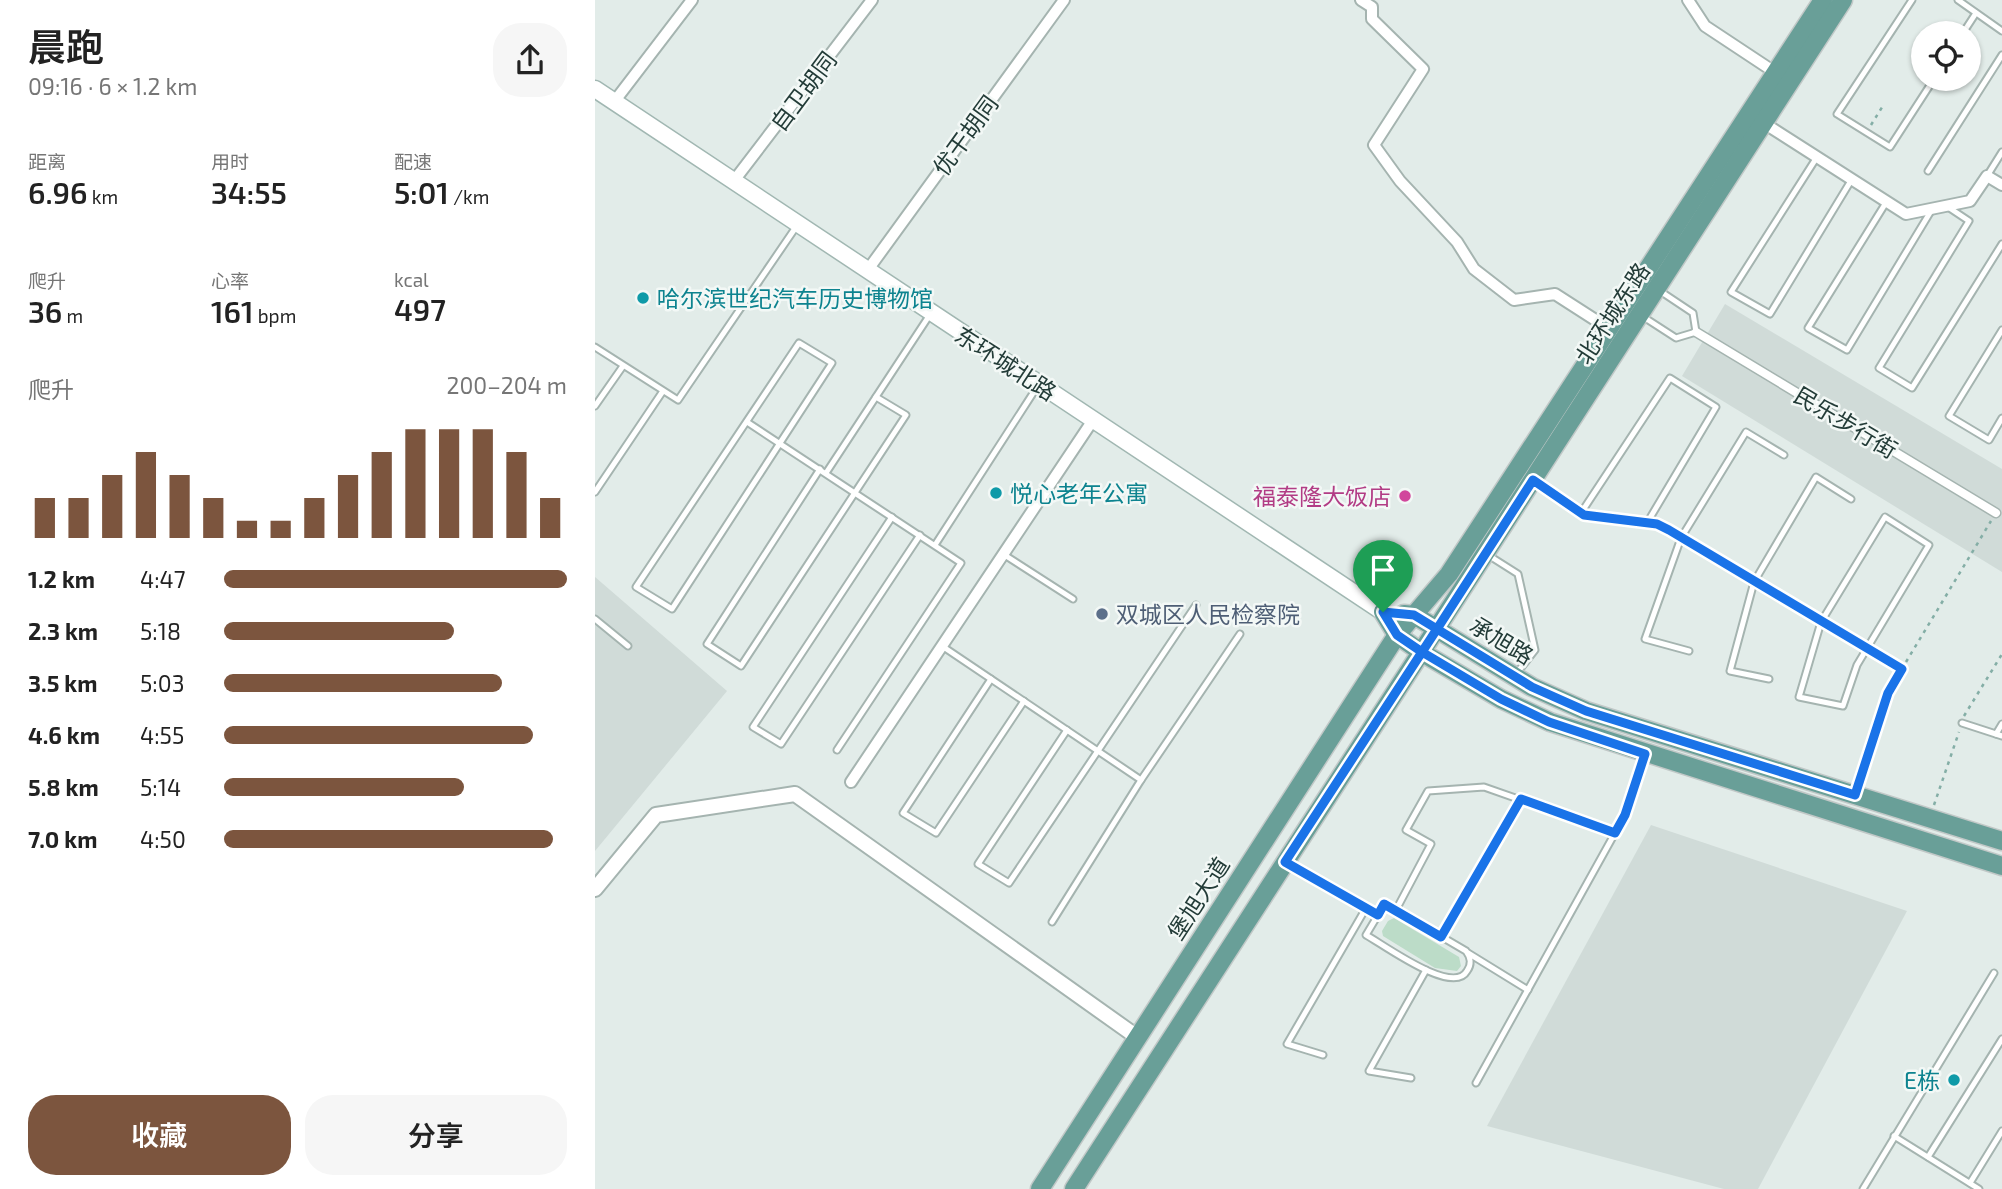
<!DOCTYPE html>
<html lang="zh">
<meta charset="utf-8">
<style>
body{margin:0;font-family:"Exo 2","Noto Sans SC",sans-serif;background:#f6f6f6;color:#222;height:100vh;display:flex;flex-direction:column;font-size:26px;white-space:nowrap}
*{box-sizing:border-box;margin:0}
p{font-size:23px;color:#767676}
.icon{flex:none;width:38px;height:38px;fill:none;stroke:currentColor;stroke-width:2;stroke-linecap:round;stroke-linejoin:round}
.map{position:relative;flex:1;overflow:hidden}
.side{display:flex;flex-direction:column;background:#fff;width:595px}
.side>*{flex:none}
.fabs{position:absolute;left:1316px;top:21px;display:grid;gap:14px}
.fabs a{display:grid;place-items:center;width:70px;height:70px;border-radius:50%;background:#fff;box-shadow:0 2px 5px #0004;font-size:35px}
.pin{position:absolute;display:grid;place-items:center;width:60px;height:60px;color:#fff;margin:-72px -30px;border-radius:50% 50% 50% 0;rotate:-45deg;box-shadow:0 0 7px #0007}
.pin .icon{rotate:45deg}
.round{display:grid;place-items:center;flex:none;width:74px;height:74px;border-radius:28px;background:#f6f6f6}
.summary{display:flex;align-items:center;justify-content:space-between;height:119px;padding:0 28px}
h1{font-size:38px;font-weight:600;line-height:52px}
.stats{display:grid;grid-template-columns:repeat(3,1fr);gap:10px;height:119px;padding:7px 28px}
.stats div{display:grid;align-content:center}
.stats b{font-size:30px;font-weight:600}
.stats small{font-size:19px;font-weight:400}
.stats p{font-size:19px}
.chart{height:196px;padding:14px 28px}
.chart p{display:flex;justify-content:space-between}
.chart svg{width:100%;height:126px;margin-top:7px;stroke:#7c553e;stroke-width:6}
.button{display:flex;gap:14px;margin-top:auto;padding:14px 28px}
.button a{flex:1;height:80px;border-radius:28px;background:#7c553e;color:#fff;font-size:28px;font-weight:600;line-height:80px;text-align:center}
.button a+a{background:#f6f6f6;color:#222}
ul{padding:0 28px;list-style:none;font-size:23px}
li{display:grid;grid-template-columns:112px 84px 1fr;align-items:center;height:52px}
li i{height:18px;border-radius:9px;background:#7c553e}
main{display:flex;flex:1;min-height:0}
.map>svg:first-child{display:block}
.built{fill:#d0dbd8}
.green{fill:#bcdcc8}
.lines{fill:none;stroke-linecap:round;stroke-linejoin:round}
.service-casing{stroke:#a5b4b0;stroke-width:9}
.pedestrian-casing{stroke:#a5b4b0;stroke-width:11}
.minor-casing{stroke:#a5b4b0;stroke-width:14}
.tertiary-casing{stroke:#a5b4b0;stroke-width:18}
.secondary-casing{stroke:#a1b7b2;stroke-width:19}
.primary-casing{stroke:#c1c8c7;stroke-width:21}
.path{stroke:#84aea6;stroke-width:2.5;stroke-dasharray:3.5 5;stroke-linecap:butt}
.service{stroke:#fff;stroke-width:5}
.pedestrian{stroke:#fff;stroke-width:8}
.minor{stroke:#fff;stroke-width:10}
.tertiary{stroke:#fff;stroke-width:14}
.secondary{stroke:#fff;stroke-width:16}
.primary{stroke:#699f98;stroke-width:18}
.route-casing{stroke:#fff;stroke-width:14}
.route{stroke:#1a73e8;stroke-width:9}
.culture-dot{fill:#0f9aa8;stroke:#f3f8f6;stroke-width:2.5}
.hotel-dot{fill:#d1479c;stroke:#f3f8f6;stroke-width:2.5}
.service-dot{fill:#5c6f8a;stroke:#f3f8f6;stroke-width:2.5}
.labels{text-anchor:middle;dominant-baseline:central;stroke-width:5;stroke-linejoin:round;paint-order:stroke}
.street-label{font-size:23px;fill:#233c38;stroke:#f3f8f6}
.culture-label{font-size:23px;fill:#0d838f;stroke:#f3f8f6;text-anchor:start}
.hotel-label{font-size:23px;fill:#b23c85;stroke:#f3f8f6;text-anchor:end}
.service-label{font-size:23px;fill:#4e5e75;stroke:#f3f8f6;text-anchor:start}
</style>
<main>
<section class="side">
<div class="summary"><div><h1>晨跑</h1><p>09:16 · 6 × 1.2 km</p></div><a class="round"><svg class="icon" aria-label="share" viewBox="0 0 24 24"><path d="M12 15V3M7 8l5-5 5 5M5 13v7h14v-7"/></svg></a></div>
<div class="stats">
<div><p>距离</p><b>6.96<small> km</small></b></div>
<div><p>用时</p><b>34:55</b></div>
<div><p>配速</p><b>5:01<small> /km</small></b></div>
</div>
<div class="stats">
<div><p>爬升</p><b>36<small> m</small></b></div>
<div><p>心率</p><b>161<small> bpm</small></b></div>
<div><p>kcal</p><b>497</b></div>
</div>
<div class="chart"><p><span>爬升</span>200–204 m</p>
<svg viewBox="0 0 160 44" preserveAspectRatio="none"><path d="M5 44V30M15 44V30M25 44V22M35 44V14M45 44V22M55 44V30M65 44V38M75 44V38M85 44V30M95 44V22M105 44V14M115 44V6M125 44V6M135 44V6M145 44V14M155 44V30"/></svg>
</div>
<ul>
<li><b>1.2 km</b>4:47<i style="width:100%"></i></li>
<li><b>2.3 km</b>5:18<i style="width:67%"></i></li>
<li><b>3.5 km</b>5:03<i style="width:81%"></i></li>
<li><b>4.6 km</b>4:55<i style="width:90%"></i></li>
<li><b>5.8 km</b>5:14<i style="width:70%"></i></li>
<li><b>7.0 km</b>4:50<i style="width:96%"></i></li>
</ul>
<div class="button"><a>收藏</a><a>分享</a></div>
</section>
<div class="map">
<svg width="1407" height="1189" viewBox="0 0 1407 1189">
<rect width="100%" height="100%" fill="#e2ece9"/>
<!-- built -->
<g class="built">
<polygon points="1130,304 1407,469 1407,572 1087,376"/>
<polygon points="0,577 132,691 0,851"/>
<polygon points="1056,825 1312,911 1163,1189 1129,1189 892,1126"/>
</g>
<!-- green -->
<polygon class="green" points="799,918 864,957 866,966 862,971 840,968 788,936 787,931 793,921"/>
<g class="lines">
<!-- service casing -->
<g class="service-casing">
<g id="service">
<polyline points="1317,0 1242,114 1295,147 1339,79"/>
<polyline points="1363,0 1407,31"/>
<polyline points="1368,33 1381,13"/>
<polyline points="1222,157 1136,292 1175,314 1257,179"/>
<polyline points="1333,171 1407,55"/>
<polyline points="1392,176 1407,152"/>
<polyline points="1292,201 1213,328 1252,350 1336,211"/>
<polyline points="1353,207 1374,221 1284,368 1317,388 1407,244"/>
<polyline points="1047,316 1081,338 1101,332 1098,313 1065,291"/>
<polyline points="1407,330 1354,416 1394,440 1407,418"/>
<polygon points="204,343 237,363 77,609 41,587"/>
<polyline points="0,347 83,400 201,227"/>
<polyline points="0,406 28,366"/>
<polyline points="152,422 366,563 242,750"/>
<polyline points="225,469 112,644 146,666 311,415 281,397"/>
<polyline points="231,473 336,313"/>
<polyline points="940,482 989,515 1062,524 1074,530 1307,669"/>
<polyline points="0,492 68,391"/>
<polyline points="986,513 1075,378 1121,407 1052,523"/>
<polyline points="297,517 158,727 186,744 325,535"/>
<polygon points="1290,517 1334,545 1262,665 1248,706 1204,697 1226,622"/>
<polyline points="340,545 442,387"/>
<polyline points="408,554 478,599"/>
<polyline points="893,555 923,574 940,650 921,674"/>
<polyline points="0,619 33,646"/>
<polyline points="347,646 546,780"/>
<polyline points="1094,651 1050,639 1086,538 1151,432 1189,455"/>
<polyline points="396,679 308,813 341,833 429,701"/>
<polyline points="1174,679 1135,671 1159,582 1221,477 1256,499"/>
<polyline points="1367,723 1407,736"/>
<polyline points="472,730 383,864 414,883 601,605"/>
<polyline points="1401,734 1407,724"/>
<path d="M 693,864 L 783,915 L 789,904 L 801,910 L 871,951 C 876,958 877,964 872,971 C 858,996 789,945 771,935 L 783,915"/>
<polyline points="801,910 836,844 811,830 833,791 889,787 1020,833"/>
<polyline points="457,922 546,780 645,634"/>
<polyline points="846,937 926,799"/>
<polyline points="873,953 933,990"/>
<polyline points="728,1055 692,1044 771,908"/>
<polyline points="816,1078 774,1071 831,970"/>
<polyline points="881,1083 1030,815 1049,757"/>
<polyline points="1299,1136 1384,1189"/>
<polyline points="1333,1157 1407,1039"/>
<polyline points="1375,1183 1407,1131"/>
<polyline points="1268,1189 1399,973"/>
</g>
</g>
<!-- pedestrian casing -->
<g class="pedestrian-casing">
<polyline id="pedestrian" points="1101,332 1401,513"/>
</g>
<!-- minor casing -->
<g class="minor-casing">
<g id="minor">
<polyline points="766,0 777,7 777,19 828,69 779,145 805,181 862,242 879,269 919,300 960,294 1016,330"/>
<polyline points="1093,0 1110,26 1181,73"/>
<polyline points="19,102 97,0"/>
<polyline points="1164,120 1311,214 1375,201 1392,176 1407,185"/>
<polyline points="138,182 277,0"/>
<polyline points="272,271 469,0"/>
<polyline points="256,782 498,420"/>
</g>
</g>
<!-- tertiary casing -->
<g class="tertiary-casing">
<polyline id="tertiary" points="0,889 61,815 200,794 542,1037"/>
</g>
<!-- secondary casing -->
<g class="secondary-casing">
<polyline id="secondary" points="0,89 788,612"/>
</g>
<!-- primary casing -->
<g class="primary-casing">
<g id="primary">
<polyline points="788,612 802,635 826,652 906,699 955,722 1407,866"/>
<polyline points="809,614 819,615 937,687 991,711 1407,841"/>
<polyline points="445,1189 802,635 854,574 1228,0"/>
<polyline points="479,1189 1248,0"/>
</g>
</g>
<!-- path -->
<g class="path">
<polyline points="1276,125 1289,104"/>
<polyline points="1311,662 1396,521"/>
<polyline points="1369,716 1407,654"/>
<polyline points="1264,781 1293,693 1303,677"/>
<polyline points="1339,805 1364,732"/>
</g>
<!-- service -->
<use href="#service" class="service"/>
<!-- pedestrian -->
<use href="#pedestrian" class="pedestrian"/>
<!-- minor -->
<use href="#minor" class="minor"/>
<!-- tertiary -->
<use href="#tertiary" class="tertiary"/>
<!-- secondary -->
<use href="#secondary" class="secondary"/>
<!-- primary -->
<use href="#primary" class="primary"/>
</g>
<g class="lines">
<!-- route casing -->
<g class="route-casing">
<polyline id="route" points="788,612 802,635 827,652 690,862 783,915 789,904 846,937 926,799 1020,833 1030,815 1050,754 954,722 906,699 827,652 842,629 938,480 989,515 1062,524 1074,530 1307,669 1293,693 1260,795 991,711 937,687 819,615 788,612"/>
</g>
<!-- route -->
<use href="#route" class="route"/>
</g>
<!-- markers -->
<g class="culture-dot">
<circle cx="48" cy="298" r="7"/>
<circle cx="401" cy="493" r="7"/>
<circle cx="1359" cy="1080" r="7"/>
</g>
<circle class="hotel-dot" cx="810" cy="496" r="7"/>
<circle class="service-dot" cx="507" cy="614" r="7"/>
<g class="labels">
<!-- street labels -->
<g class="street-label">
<text transform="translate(208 91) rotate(-53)">自卫胡同</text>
<text transform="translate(370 135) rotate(-54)">优干胡同</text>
<text transform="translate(1017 313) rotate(-57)">北环城东路</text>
<text transform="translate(411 363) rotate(33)">东环城北路</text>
<text transform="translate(1251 422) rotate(31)">民乐步行街</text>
<text transform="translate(907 640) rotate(31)">承旭路</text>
<text transform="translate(603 898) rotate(-57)">堡旭大道</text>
</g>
<!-- culture labels -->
<g class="culture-label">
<text x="62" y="298">哈尔滨世纪汽车历史博物馆</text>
<text x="415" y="493">悦心老年公寓</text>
<text x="1345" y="1080" text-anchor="end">E栋</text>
</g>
<!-- hotel labels -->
<g class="hotel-label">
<text x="796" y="496">福泰隆大饭店</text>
</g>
<!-- service labels -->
<g class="service-label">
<text x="521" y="614">双城区人民检察院</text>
</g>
</g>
</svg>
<div class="fabs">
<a><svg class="icon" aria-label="locate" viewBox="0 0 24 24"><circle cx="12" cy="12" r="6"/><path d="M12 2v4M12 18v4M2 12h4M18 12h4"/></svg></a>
</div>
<div class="pin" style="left:788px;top:612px;background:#1e9e55"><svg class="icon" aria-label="arrive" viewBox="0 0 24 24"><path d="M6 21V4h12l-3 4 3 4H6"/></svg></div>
</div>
</main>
